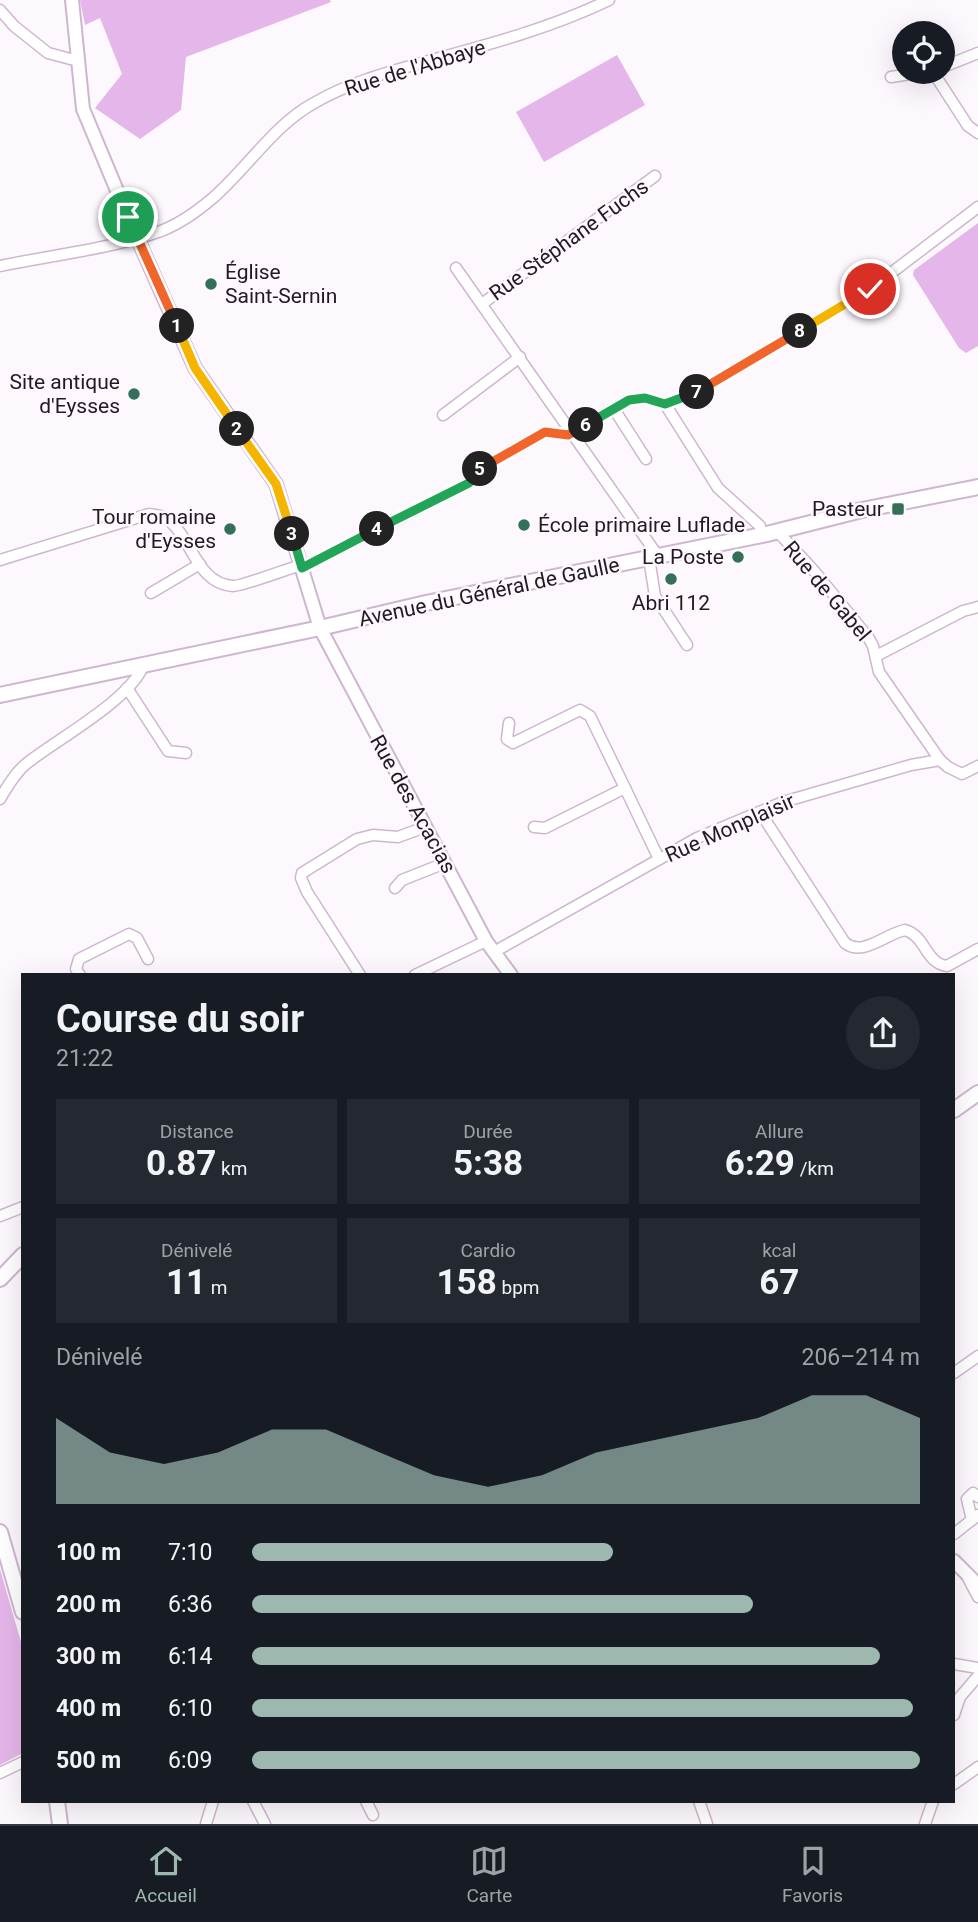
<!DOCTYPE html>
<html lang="fr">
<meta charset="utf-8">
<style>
body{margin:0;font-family:Roboto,sans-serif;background:#242831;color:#f1f3f6;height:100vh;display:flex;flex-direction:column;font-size:26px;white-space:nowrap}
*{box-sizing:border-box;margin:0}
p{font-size:23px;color:#9ea1a6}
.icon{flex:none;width:38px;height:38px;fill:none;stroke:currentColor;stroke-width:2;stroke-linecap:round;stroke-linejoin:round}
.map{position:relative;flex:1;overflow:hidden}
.details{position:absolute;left:21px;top:973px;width:934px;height:830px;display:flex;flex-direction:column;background:#171b24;border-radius:0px;box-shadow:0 7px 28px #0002}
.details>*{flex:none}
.fabs{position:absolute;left:892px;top:21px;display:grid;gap:14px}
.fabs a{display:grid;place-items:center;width:63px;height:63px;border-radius:50%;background:#171b24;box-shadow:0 7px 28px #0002;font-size:35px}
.pin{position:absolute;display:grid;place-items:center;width:60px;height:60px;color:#fff;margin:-30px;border:4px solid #fff;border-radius:50%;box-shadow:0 2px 7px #0007}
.km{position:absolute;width:35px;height:35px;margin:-18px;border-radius:50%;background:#222;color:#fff;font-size:19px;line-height:35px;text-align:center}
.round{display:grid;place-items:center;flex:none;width:74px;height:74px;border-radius:37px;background:#242831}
.headline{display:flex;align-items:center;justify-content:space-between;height:119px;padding:0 35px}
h1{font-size:38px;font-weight:700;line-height:52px}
.stats{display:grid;grid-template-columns:repeat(3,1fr);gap:10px;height:119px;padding:7px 35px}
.stats div{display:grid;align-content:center;border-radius:0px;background:#242831;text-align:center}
.stats b{font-size:35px;font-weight:700}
.stats small{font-size:19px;font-weight:400}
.stats p{font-size:19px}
.chart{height:196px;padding:14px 35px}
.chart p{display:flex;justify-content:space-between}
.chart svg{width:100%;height:126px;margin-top:7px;fill:#9cb8af;opacity:.7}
ul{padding:0 35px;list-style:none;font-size:23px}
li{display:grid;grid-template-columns:112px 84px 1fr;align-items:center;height:52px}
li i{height:18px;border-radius:9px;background:#9cb8af}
.tabs{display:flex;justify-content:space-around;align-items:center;height:98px;border-top:2px solid #363941;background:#171b24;font-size:19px;color:#9ea1a6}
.tabs a{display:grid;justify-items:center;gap:4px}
.tabs .on{color:#9cb8af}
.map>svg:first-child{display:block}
.green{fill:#e5b6e9}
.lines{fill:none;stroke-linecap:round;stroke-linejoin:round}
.minor-casing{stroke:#cfb6d0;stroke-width:13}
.tertiary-casing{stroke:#cfb6d0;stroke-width:16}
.secondary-casing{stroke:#cfb6d0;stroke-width:18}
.minor{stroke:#fff;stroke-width:10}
.tertiary{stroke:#fff;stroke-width:12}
.secondary{stroke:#fff;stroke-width:14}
.split-1-casing{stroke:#fff;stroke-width:14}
.split-2-casing{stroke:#fff;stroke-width:14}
.split-3-casing{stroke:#fff;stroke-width:14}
.split-4-casing{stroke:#fff;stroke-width:14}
.split-5-casing{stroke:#fff;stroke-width:14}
.split-6-casing{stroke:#fff;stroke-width:14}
.split-7-casing{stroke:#fff;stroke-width:14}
.split-8-casing{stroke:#fff;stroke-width:14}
.split-9-casing{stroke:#fff;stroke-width:14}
.split-1{stroke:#f0652b;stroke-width:9}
.split-2{stroke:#f5b400;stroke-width:9}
.split-3{stroke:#f5b400;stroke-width:9}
.split-4{stroke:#22a559;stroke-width:9}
.split-5{stroke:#22a559;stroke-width:9}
.split-6{stroke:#f0652b;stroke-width:9}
.split-7{stroke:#22a559;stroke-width:9}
.split-8{stroke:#f0652b;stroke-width:9}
.split-9{stroke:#f5b400;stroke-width:9}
.poi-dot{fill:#336f59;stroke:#fdf8fd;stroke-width:2.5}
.labels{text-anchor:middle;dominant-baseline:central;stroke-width:5;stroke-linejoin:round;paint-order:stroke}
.street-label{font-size:21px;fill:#221922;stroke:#fdf8fd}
.poi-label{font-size:21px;fill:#221922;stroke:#fdf8fd;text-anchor:end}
</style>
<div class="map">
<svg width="978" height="1824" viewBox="0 0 978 1824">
<rect width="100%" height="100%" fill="#fdf8fd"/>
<!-- green -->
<g class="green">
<polygon points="80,0 330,0 331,2 186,57 181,110 140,139 95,108 122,74 100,18 85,25"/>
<polygon points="617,55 645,105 544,162 516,112"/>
<polygon points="978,223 978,346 966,353 959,348 913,275 914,270"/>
<polygon points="0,1569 23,1649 23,1753 0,1765"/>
</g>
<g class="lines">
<!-- minor casing -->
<g class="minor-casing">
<g id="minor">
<polyline points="0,10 14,26 48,53 78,61"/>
<polyline points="943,67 978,53"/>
<polyline points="933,72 968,126 978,133"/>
<polyline points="891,77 923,72"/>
<path d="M 0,266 C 53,255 110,249 161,231 C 179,224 199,210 214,197 C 248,167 274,125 314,103 C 350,82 389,72 428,61 C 490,44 551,28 609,0"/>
<polyline points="456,268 658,556"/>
<polyline points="482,304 655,176"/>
<polyline points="665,404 699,391 870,289 978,207"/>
<polyline points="614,409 646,459"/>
<polyline points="443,415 520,357"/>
<polyline points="777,531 815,572 868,637 873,646 879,672 940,760"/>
<polyline points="649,558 655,596 687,645"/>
<path d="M 0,560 L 149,514 C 154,515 161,515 165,518 C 192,534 195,584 233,586 C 240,587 290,568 301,565"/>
<polyline points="302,568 469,483 481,468 545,432 568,435 629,400 645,398 665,404 718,488 760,526 762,535"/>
<polyline points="151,593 200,564"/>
<polyline points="876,656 963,611 978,607"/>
<polyline points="127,688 168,751 186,753"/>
<polyline points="509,723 507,739 513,743 580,710 590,716 625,788"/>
<path d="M 0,799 C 7,787 15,773 26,764 C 57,739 131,700 144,664"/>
<path d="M 760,812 L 845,943 C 863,957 885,934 905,930 C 926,936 925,963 947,966 L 978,949"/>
<polyline points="534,827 545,828 625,788 659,859"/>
<polyline points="395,888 402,880 445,863"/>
<polyline points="494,952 697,838 783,802 911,765 940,760 948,767 962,774 978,766"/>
<polyline points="80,975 76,969 79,959 129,934 137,938 148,959"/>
<polyline points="360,975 307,892 301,878 302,873 357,839 373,835 398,837 425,827"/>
<polyline points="415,975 486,941"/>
<polyline points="0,1216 23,1207"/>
<polyline points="954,1373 978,1356"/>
<polyline points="972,1520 967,1499 973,1493 978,1497"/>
<polyline points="954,1534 978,1515"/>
<polyline points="968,1578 978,1597"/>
<polyline points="954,1664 978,1668"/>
<polyline points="954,1715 960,1697 978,1676"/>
<polyline points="0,1773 23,1762"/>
<polyline points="954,1784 978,1767"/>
<polyline points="253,1801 265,1824"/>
<polyline points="366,1801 373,1815"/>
<polyline points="699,1801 707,1824"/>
<polyline points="206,1824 213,1801"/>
<polyline points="925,1824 933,1801"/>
</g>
</g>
<!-- tertiary casing -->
<g class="tertiary-casing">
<g id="tertiary">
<polyline points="72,0 83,109 128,217 195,368 276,484 320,628 486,941 511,975"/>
<polyline points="954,1561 978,1585"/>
</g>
</g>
<!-- secondary casing -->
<g class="secondary-casing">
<g id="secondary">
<polyline points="0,695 320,628 426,603 767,534 862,510 978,487"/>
<polyline points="954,1110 978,1093"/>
<polyline points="0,1279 23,1255"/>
<polyline points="0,1532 23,1612"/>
<polyline points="57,1801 60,1824"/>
</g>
</g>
<!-- minor -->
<use href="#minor" class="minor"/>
<!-- tertiary -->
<use href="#tertiary" class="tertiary"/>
<!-- secondary -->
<use href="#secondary" class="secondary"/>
</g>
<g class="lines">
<!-- split-1 casing -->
<g class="split-1-casing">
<polyline id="split-1" points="128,217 177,326"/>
</g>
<!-- split-2 casing -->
<g class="split-2-casing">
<polyline id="split-2" points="177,326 195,368 237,429"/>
</g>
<!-- split-3 casing -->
<g class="split-3-casing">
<polyline id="split-3" points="237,429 276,484 292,534"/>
</g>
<!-- split-4 casing -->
<g class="split-4-casing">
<polyline id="split-4" points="292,534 302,568 377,529"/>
</g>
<!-- split-5 casing -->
<g class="split-5-casing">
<polyline id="split-5" points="377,529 469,483 480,469"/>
</g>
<!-- split-6 casing -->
<g class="split-6-casing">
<polyline id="split-6" points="480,469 545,432 568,435 586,425"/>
</g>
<!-- split-7 casing -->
<g class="split-7-casing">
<polyline id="split-7" points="586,425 629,400 645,398 665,404 697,392"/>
</g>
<!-- split-8 casing -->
<g class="split-8-casing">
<polyline id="split-8" points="697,392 800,331"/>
</g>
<!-- split-9 casing -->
<g class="split-9-casing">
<polyline id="split-9" points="800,331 870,289"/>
</g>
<!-- split-1 -->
<use href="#split-1" class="split-1"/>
<!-- split-2 -->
<use href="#split-2" class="split-2"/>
<!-- split-3 -->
<use href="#split-3" class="split-3"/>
<!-- split-4 -->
<use href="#split-4" class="split-4"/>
<!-- split-5 -->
<use href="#split-5" class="split-5"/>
<!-- split-6 -->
<use href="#split-6" class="split-6"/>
<!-- split-7 -->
<use href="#split-7" class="split-7"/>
<!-- split-8 -->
<use href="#split-8" class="split-8"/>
<!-- split-9 -->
<use href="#split-9" class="split-9"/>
</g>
<!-- markers -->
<g class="poi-dot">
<circle cx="211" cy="284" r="7"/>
<circle cx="134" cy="394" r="7"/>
<rect x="891" y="502" width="14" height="14" rx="3.5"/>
<circle cx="524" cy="525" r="7"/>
<circle cx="230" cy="529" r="7"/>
<circle cx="738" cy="557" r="7"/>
<circle cx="671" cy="579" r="7"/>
</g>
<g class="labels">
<!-- street labels -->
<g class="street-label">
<text transform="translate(415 68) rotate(-17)">Rue de l'Abbaye</text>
<text transform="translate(569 240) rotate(-36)">Rue Stéphane Fuchs</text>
<text transform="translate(827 591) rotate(50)">Rue de Gabel</text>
<text transform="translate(489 592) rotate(-12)">Avenue du Général de Gaulle</text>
<text transform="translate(413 804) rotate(61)">Rue des Acacias</text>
<text transform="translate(730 828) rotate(-24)">Rue Monplaisir</text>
</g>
<!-- poi labels -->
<g class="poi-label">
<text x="225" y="272" text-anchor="start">Église<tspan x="225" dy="24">Saint-Sernin</tspan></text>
<text x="120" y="382">Site antique<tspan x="120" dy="24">d'Eysses</tspan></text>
<text x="884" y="509">Pasteur</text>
<text x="216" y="517">Tour romaine<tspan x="216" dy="24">d'Eysses</tspan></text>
<text x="538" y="525" text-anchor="start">École primaire Luflade</text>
<text x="724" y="557">La Poste</text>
<text x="671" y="603" text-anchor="middle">Abri 112</text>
</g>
</g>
</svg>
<div class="fabs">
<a><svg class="icon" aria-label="locate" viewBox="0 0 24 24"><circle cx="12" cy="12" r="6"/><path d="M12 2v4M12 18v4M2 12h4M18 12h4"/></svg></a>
</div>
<div class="pin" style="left:128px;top:217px;background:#1e9e55"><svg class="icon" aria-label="arrive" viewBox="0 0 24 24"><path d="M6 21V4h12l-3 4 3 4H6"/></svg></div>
<div class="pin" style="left:870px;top:289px;background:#d93025"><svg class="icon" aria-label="check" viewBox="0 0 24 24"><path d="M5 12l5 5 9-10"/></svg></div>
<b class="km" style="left:177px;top:326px">1</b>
<b class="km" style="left:237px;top:429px">2</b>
<b class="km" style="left:292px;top:534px">3</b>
<b class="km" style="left:377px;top:529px">4</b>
<b class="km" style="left:480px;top:469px">5</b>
<b class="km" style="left:586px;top:425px">6</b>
<b class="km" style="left:697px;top:392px">7</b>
<b class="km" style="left:800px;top:331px">8</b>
<section class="details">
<div class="headline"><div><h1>Course du soir</h1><p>21:22</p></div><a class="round"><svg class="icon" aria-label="share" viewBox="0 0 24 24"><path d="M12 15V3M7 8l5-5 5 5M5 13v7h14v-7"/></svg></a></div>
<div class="stats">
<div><p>Distance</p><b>0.87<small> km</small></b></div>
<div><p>Durée</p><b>5:38</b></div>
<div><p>Allure</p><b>6:29<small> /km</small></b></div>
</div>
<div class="stats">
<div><p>Dénivelé</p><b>11<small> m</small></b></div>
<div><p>Cardio</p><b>158<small> bpm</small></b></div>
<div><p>kcal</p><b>67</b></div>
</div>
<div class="chart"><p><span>Dénivelé</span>206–214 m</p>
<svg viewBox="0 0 160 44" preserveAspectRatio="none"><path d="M0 44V14L10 26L20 30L30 26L40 18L50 18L60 26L70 34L80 38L90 34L100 26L110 22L120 18L130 14L140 6L150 6L160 14V44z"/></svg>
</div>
<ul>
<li><b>100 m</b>7:10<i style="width:54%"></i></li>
<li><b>200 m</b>6:36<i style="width:75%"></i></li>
<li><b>300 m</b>6:14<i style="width:94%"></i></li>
<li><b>400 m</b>6:10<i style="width:99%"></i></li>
<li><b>500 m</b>6:09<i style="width:100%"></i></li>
</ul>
</section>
</div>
<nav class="tabs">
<a class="on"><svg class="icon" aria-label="home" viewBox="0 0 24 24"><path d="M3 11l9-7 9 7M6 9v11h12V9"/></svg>Accueil</a>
<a><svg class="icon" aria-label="map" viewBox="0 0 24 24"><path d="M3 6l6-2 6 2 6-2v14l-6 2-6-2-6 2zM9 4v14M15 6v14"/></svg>Carte</a>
<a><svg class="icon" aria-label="saved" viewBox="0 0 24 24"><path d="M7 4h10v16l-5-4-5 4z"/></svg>Favoris</a>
</nav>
